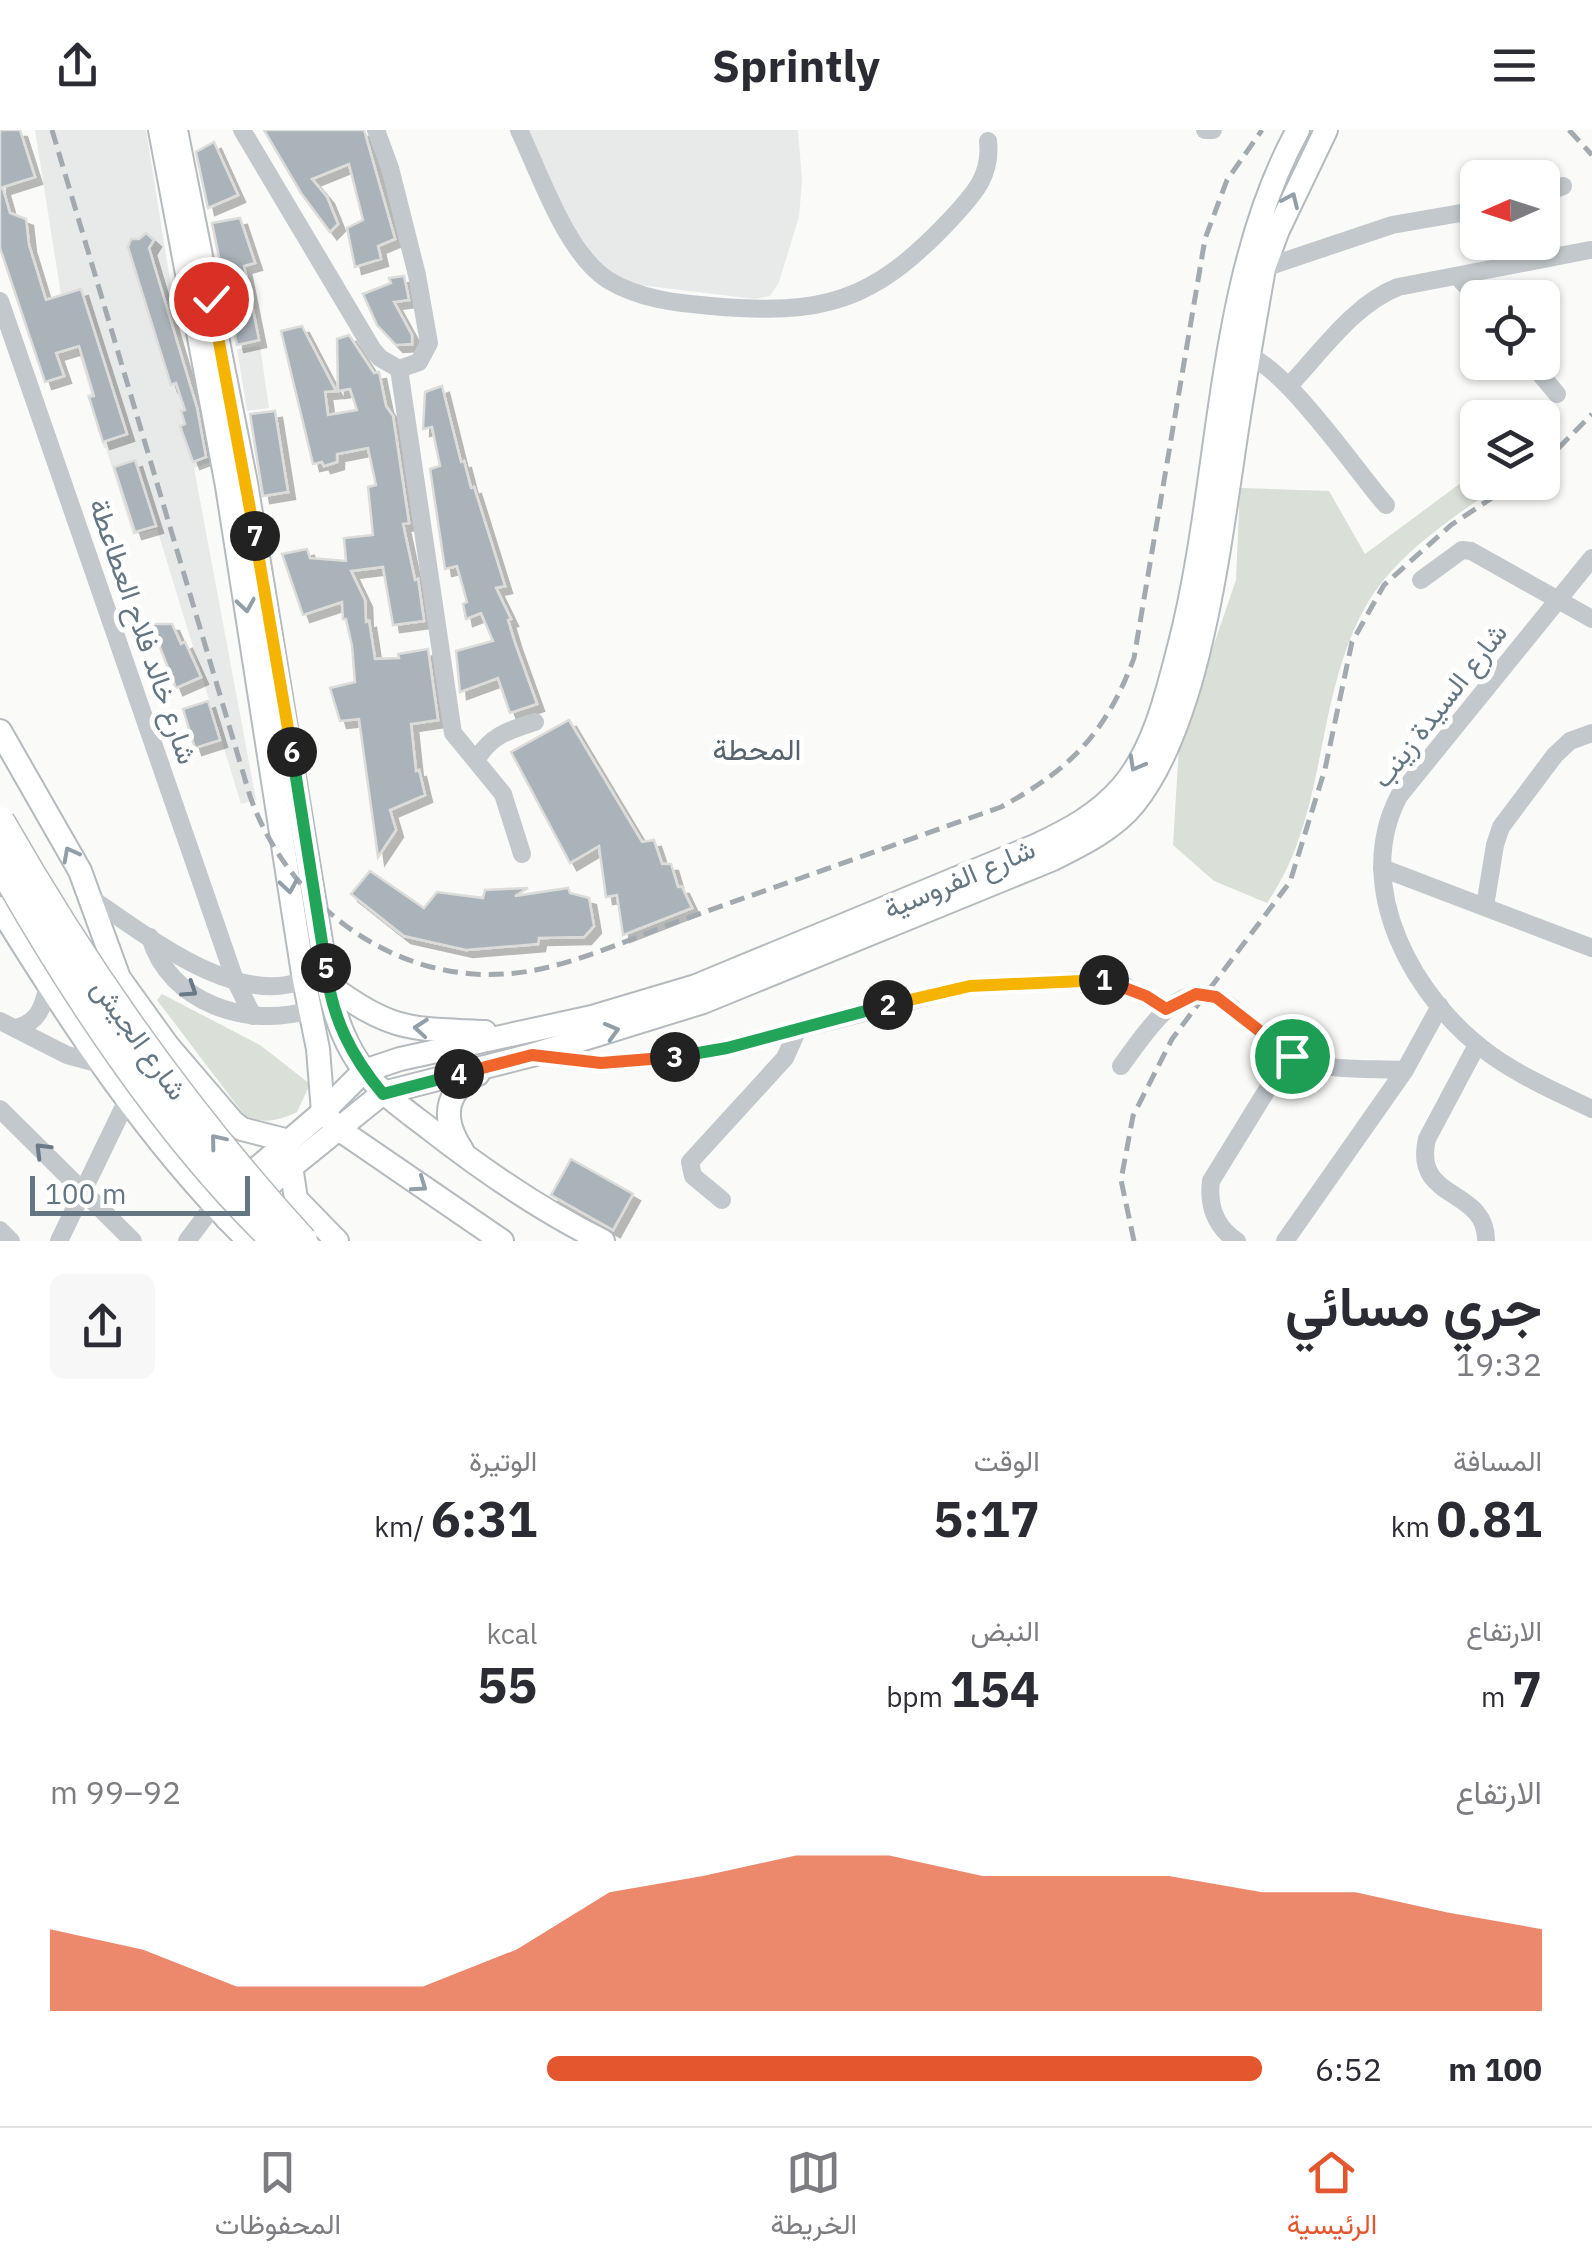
<!DOCTYPE html>
<html lang="ar">
<meta charset="utf-8">
<style>
body{margin:0;font-family:"IBM Plex Sans",Vazirmatn,sans-serif;background:#f7f7f7;color:#2b2b33;direction:rtl;height:100vh;display:flex;flex-direction:column;font-size:38px;white-space:nowrap}
*{box-sizing:border-box;margin:0}
p{font-size:32px;color:#7c7c81}
.icon{flex:none;width:55px;height:55px;fill:none;stroke:currentColor;stroke-width:2;stroke-linecap:round;stroke-linejoin:round}
.map{position:relative;height:1111px;overflow:hidden;direction:ltr}
.drawer{display:flex;flex-direction:column;background:#fff;flex:1}
.drawer>*{flex:none}
.needle{width:65px;rotate:267deg}
.buttons{position:absolute;left:1460px;top:30px;display:grid;gap:20px}
.buttons a{display:grid;place-items:center;width:100px;height:100px;border-radius:15px;background:#fff;box-shadow:0 2px 8px #0004;font-size:50px}
.scale{position:absolute;left:30px;bottom:25px;width:220px;box-sizing:border-box;padding-left:10px;border:5px solid #657683;border-top:0;font-size:28px;line-height:35px;white-space:nowrap;color:#657683;-webkit-text-stroke:8px #fff;paint-order:stroke}
.pin{position:absolute;display:grid;place-items:center;width:85px;height:85px;color:#fff;margin:-42px;border:5px solid #fff;border-radius:50%;box-shadow:0 2px 10px #0007}
.km{position:absolute;width:50px;height:50px;margin:-25px;border-radius:50%;background:#222;color:#fff;font-size:28px;line-height:50px;text-align:center}
.round{display:grid;place-items:center;flex:none;width:105px;height:105px;border-radius:15px;background:#f7f7f7}
.head{display:flex;align-items:center;justify-content:space-between;height:170px;padding:0 50px}
h1{font-size:55px;font-weight:700;line-height:75px}
.metrics{display:grid;grid-template-columns:repeat(3,1fr);gap:15px;height:170px;padding:10px 50px}
.metrics div{display:grid;align-content:center}
.metrics b{font-size:50px;font-weight:700}
.metrics small{font-size:28px;font-weight:400}
.metrics p{font-size:28px}
.chart{height:280px;padding:20px 50px}
.chart p{display:flex;justify-content:space-between}
.chart svg{width:100%;height:180px;margin-top:10px;fill:#e4572e;opacity:.7}
ul{padding:0 50px;list-style:none;font-size:32px}
li{display:grid;grid-template-columns:160px 120px 1fr;align-items:center;height:75px}
li i{height:25px;border-radius:12px;background:#e4572e}
header{display:flex;justify-content:space-between;align-items:center;height:130px;padding:0 50px;background:#fff;font-size:45px;font-weight:700}
.dock{display:flex;justify-content:space-around;align-items:center;height:140px;border-top:2px solid #e1e1e2;background:#fff;font-size:28px;color:#7c7c81}
.dock a{display:grid;justify-items:center;gap:5px}
.dock .selected{color:#e4572e}
.map>svg:first-child{display:block}
.built{fill:#e8e9e9}
.green{fill:#dadfd7}
.building{fill:#aab3b9;stroke:#dcdcda;stroke-width:2.5;filter:url(#shadow)}
.lines{fill:none;stroke-linecap:round;stroke-linejoin:round}
.major-casing{stroke:#b5babe;stroke-width:26}
.minor{stroke:#c3c8cc;stroke-width:18}
.major{stroke:#fff;stroke-width:22}
.rail{stroke:#a2aab0;stroke-width:5;stroke-dasharray:15 8;stroke-linecap:butt}
.highway-bridge-casing{stroke:#b4b9bd;stroke-width:31;stroke-linecap:butt}
.highway-bridge{stroke:#fff;stroke-width:28}
.oneway{stroke:#939fa8}
.oneway2{stroke:#6a7a87}
.split-1-casing{stroke:#fff;stroke-width:20}
.split-2-casing{stroke:#fff;stroke-width:20}
.split-3-casing{stroke:#fff;stroke-width:20}
.split-4-casing{stroke:#fff;stroke-width:20}
.split-5-casing{stroke:#fff;stroke-width:20}
.split-6-casing{stroke:#fff;stroke-width:20}
.split-7-casing{stroke:#fff;stroke-width:20}
.split-8-casing{stroke:#fff;stroke-width:20}
.split-1{stroke:#f0652b;stroke-width:12}
.split-2{stroke:#f5b400;stroke-width:12}
.split-3{stroke:#22a559;stroke-width:12}
.split-4{stroke:#f0652b;stroke-width:12}
.split-5{stroke:#22a559;stroke-width:12}
.split-6{stroke:#22a559;stroke-width:12}
.split-7{stroke:#f5b400;stroke-width:12}
.split-8{stroke:#f5b400;stroke-width:12}
.labels{text-anchor:middle;dominant-baseline:central;stroke-width:10;stroke-linejoin:round;paint-order:stroke}
.street-label{font-size:28px;fill:#657683;stroke:#fff}
.neighbourhood-label{font-size:30px;fill:#57646e;stroke:#fff}
</style>
<header><svg class="icon" aria-label="menu" viewBox="0 0 24 24"><path d="M4 6h16M4 12h16M4 18h16"/></svg>Sprintly<svg class="icon" aria-label="share" viewBox="0 0 24 24"><path d="M12 15V3M7 8l5-5 5 5M5 13v7h14v-7"/></svg></header>
<div class="map">
<svg width="1592" height="1111" viewBox="0 0 1592 1111">
<defs>
<filter id="shadow"><feDropShadow dx="7" dy="7" stdDeviation="0" flood-color="#0004"/></filter>
</defs>
<rect width="100%" height="100%" fill="#fafaf8"/>
<!-- built -->
<g class="built">
<polygon points="35,0 146,0 173,169 165,172 213,331 194,338 256,670 241,674 157,399 133,405 106,318 104,318 87,265 91,263 61,165"/>
<polygon points="525,0 798,0 802,51 799,87 779,152 770,166 755,169 631,154 603,139 571,94"/>
<polygon points="260,216 269,278 247,281 237,219"/>
</g>
<!-- green -->
<g class="green">
<path d="M 1477,341 L 1478,352 L 1502,353 C 1455,387 1402,419 1370,469 C 1313,562 1330,683 1267,773 L 1214,751 L 1173,715 L 1179,616 L 1236,450 L 1240,358 L 1329,361 L 1365,424 Z"/>
<path d="M 162,864 L 260,915 L 310,954 L 297,982 C 278,991 265,994 245,986 L 157,870 Z"/>
</g>
<!-- building -->
<g class="building">
<polygon points="0,0 20,0 35,47 0,58"/>
<polygon points="264,0 364,0 395,109 378,116 381,129 355,137 347,98 363,90 349,34 312,49 327,67 338,94 330,102 301,63"/>
<polygon points="214,12 238,65 208,78 196,22"/>
<polygon points="0,59 3,59 10,83 26,89 29,115 46,170 81,159 127,304 103,312 89,267 94,266 79,216 56,223 64,246 45,252 0,118"/>
<polygon points="240,88 255,133 244,136 259,210 237,215 212,93"/>
<polygon points="146,103 154,110 149,118 197,278 206,327 193,332 180,296 185,294 181,281 185,280 176,253 171,255 128,117 131,109 139,109"/>
<polygon points="404,146 409,170 394,172 412,205 412,214 396,215 377,195 363,164 391,153 389,148"/>
<polygon points="302,196 336,261 325,262 328,285 357,280 350,259 338,261 337,209 349,205 374,243 379,242 386,276 393,286 409,393 403,394 415,450 418,449 424,491 393,495 383,437 351,441 365,470 366,492 369,491 375,529 399,528 398,524 428,519 438,590 411,594 416,641 419,640 425,665 390,680 396,700 378,727 359,589 340,591 330,558 355,552 352,516 346,489 343,489 342,472 303,485 282,424 307,419 310,428 346,431 344,408 373,405 368,357 376,355 368,318 337,324 337,332 324,336 322,332 313,334 281,201"/>
<polygon points="442,256 461,332 464,331 471,358 474,357 505,456 496,458 511,489 508,490 515,513 537,574 510,583 498,548 460,562 456,521 493,511 481,483 466,489 463,474 467,472 457,436 445,439 430,339 440,336 432,297 423,299 425,262"/>
<polygon points="275,281 288,362 263,366 250,284"/>
<polygon points="135,330 156,396 135,402 114,337"/>
<polygon points="151,494 172,494 181,514 185,512 201,547 176,558"/>
<polygon points="208,571 220,610 195,618 183,579"/>
<polygon points="569,590 642,712 654,710 662,734 671,734 678,757 682,757 692,778 623,805 617,765 606,767 599,716 570,733 511,622"/>
<polygon points="370,741 424,778 437,762 483,768 485,760 528,758 515,766 568,758 570,763 589,768 594,796 584,807 539,808 538,814 466,820 404,806 351,764"/>
<polygon points="571,1029 633,1064 613,1100 551,1065"/>
</g>
<g class="lines">
<!-- major casing -->
<g class="major-casing">
<g id="major">
<polyline points="160,0 227,356 304,850 318,919 323,982 340,1000 502,1111"/>
<path d="M 176,0 L 246,353 L 328,854 C 335,886 345,917 367,944 C 384,966 408,982 430,999 C 485,1042 540,1080 603,1111"/>
<polyline points="0,601 80,741 119,848 168,916 233,992 242,999 289,1011"/>
<path d="M 0,778 C 73,896 150,1014 249,1111"/>
<path d="M 328,854 C 390,901 410,899 485,902"/>
<path d="M 462,1020 C 442,990 443,962 478,944"/>
<polyline points="291,1036 296,1069 337,1111"/>
<path d="M 214,1075 L 323,982 L 364,941 L 400,929 L 592,887 L 696,856 L 1035,716 C 1067,701 1098,685 1122,657 C 1154,620 1167,563 1179,517 C 1222,352 1215,150 1298,0"/>
<path d="M 227,1089 L 383,963 L 532,925 L 703,872 L 1053,729 C 1081,715 1114,699 1134,674 C 1198,594 1218,426 1233,326 C 1242,263 1253,201 1264,138 L 1278,100 L 1326,0"/>
</g>
</g>
<!-- minor -->
<g class="minor">
<polyline points="242,0 373,220 380,228 399,239 419,232 429,213 417,145 390,38 376,0"/>
<path d="M 519,0 C 540,44 566,123 608,150 C 639,169 676,173 711,176 C 823,186 873,172 950,90 C 973,65 992,46 988,11"/>
<polyline points="1205,0 1213,0"/>
<polyline points="1542,64 1563,56"/>
<polyline points="1264,138 1392,95 1478,80"/>
<polyline points="1457,146 1478,169"/>
<polyline points="0,171 235,850 253,886"/>
<path d="M 1240,223 C 1280,228 1356,341 1386,375"/>
<polyline points="1530,232 1557,264"/>
<polyline points="399,239 453,603 503,664 522,724"/>
<path d="M 1289,256 C 1321,222 1354,174 1398,157 L 1590,120"/>
<path d="M 1592,428 L 1399,666 C 1351,757 1414,870 1491,925 C 1522,947 1558,963 1592,979"/>
<polyline points="1421,450 1462,420 1471,421 1592,489"/>
<path d="M 477,629 C 491,605 510,600 535,592"/>
<polyline points="1382,738 1592,818"/>
<path d="M 92,769 C 147,805 235,878 304,850"/>
<polyline points="1485,776 1495,715 1501,697 1555,625 1570,611 1592,603"/>
<path d="M 150,807 C 169,873 248,899 310,880"/>
<polyline points="0,891 67,925 100,934"/>
<path d="M 16,898 C 39,892 43,877 48,855"/>
<path d="M 1477,915 L 1427,1009 C 1412,1072 1487,1057 1486,1111"/>
<polyline points="532,925 601,933 665,929 727,918 970,856 1098,849 1122,854 1166,879"/>
<path d="M 1121,936 C 1140,911 1174,853 1212,866 C 1228,871 1242,887 1255,898 C 1269,909 1282,922 1299,929 C 1329,942 1372,938 1405,940"/>
<polyline points="0,979 133,1111"/>
<polyline points="722,1070 693,1046 690,1032 785,928 798,899"/>
<polyline points="0,1100 11,1111"/>
<polyline points="59,1111 127,970"/>
<polyline points="187,1111 214,1075"/>
<path d="M 1237,1111 C 1215,1097 1208,1075 1211,1051 L 1289,924"/>
<polyline points="1285,1111 1405,940 1440,876"/>
</g>
<!-- major -->
<use href="#major" class="major"/>
<!-- rail -->
<g class="rail">
<path d="M 52,0 L 250,666 C 287,772 391,852 505,844 C 561,841 627,810 679,791 C 787,753 894,715 1001,677 C 1071,639 1106,603 1134,528 L 1205,109 L 1227,50 L 1262,0"/>
<polyline points="1569,0 1592,25"/>
<polyline points="1542,335 1592,284"/>
<polyline points="1134,1111 1121,1050 1133,986 1172,909 1290,752 1325,639 1352,512 1384,455 1451,395 1516,352"/>
</g>
<!-- highway-bridge casing -->
<g class="highway-bridge-casing">
<g id="highway-bridge">
<path d="M 0,691 C 86,842 186,983 303,1111"/>
<path d="M 0,733 C 72,861 169,1009 276,1111"/>
</g>
</g>
<!-- highway-bridge -->
<use href="#highway-bridge" class="highway-bridge"/>
</g>
<!-- one-way arrows -->
<defs><path id="oneway-chevron" d="M-2-3.5L2.5 0L-2 3.5" fill="none" stroke-width="1.6" stroke-linecap="round" stroke-linejoin="round" transform="scale(2.5)"/></defs>
<g class="oneway">
<use href="#oneway-chevron" transform="translate(1291 70) rotate(-66)"/>
<use href="#oneway-chevron" transform="translate(246 475) rotate(81)"/>
<use href="#oneway-chevron" transform="translate(1136 634) rotate(119)"/>
<use href="#oneway-chevron" transform="translate(70 724) rotate(-118)"/>
<use href="#oneway-chevron" transform="translate(289 756) rotate(81)"/>
<use href="#oneway-chevron" transform="translate(421 898) rotate(-175)"/>
<use href="#oneway-chevron" transform="translate(612 901) rotate(-16)"/>
<use href="#oneway-chevron" transform="translate(217 1011) rotate(-129)"/>
<use href="#oneway-chevron" transform="translate(420 1055) rotate(35)"/>
</g>
<g class="oneway2">
<use href="#oneway-chevron" transform="translate(190 860) rotate(33)"/>
<use href="#oneway-chevron" transform="translate(42 1020) rotate(-135)"/>
</g>
<g class="lines">
<!-- split-1 casing -->
<g class="split-1-casing">
<polyline id="split-1" points="1104,850 1146,866 1166,879 1196,864 1216,867 1292,926"/>
</g>
<!-- split-2 casing -->
<g class="split-2-casing">
<polyline id="split-2" points="888,875 970,856 1104,850"/>
</g>
<!-- split-3 casing -->
<g class="split-3-casing">
<polyline id="split-3" points="675,927 727,918 888,875"/>
</g>
<!-- split-4 casing -->
<g class="split-4-casing">
<polyline id="split-4" points="459,944 532,925 601,933 675,927"/>
</g>
<!-- split-5 casing -->
<g class="split-5-casing">
<path id="split-5" d="M 326,838 C 332,888 351,926 383,964 L 459,944"/>
</g>
<!-- split-6 casing -->
<g class="split-6-casing">
<polyline id="split-6" points="292,622 326,838"/>
</g>
<!-- split-7 casing -->
<g class="split-7-casing">
<polyline id="split-7" points="255,406 292,622"/>
</g>
<!-- split-8 casing -->
<g class="split-8-casing">
<polyline id="split-8" points="211,169 255,406"/>
</g>
<!-- split-1 -->
<use href="#split-1" class="split-1"/>
<!-- split-2 -->
<use href="#split-2" class="split-2"/>
<!-- split-3 -->
<use href="#split-3" class="split-3"/>
<!-- split-4 -->
<use href="#split-4" class="split-4"/>
<!-- split-5 -->
<use href="#split-5" class="split-5"/>
<!-- split-6 -->
<use href="#split-6" class="split-6"/>
<!-- split-7 -->
<use href="#split-7" class="split-7"/>
<!-- split-8 -->
<use href="#split-8" class="split-8"/>
</g>
<g class="labels">
<!-- street labels -->
<g class="street-label">
<text transform="translate(144 501) rotate(71)">شارع خالد فلاح العطاعطة</text>
<text transform="translate(1439 575) rotate(-52)">شارع السيدة زينب</text>
<text transform="translate(959 748) rotate(-23)">شارع الفروسية</text>
<text transform="translate(140 909) rotate(54)">شارع الجيش</text>
</g>
<!-- neighbourhood labels -->
<g class="neighbourhood-label">
<text x="757" y="618">المحطة</text>
</g>
</g>
</svg>
<div class="buttons">
<a><svg class="needle" viewBox="-14 -14 28 28"><path d="M0-13l5 13h-10z" fill="#e53935"/><path d="M0 13l5-13h-10z" fill="#7c7c81"/></svg></a>
<a><svg class="icon" aria-label="locate" viewBox="0 0 24 24"><circle cx="12" cy="12" r="6"/><path d="M12 2v4M12 18v4M2 12h4M18 12h4"/></svg></a>
<a><svg class="icon" aria-label="layers" viewBox="0 0 24 24"><path d="M12 4l9 5-9 5-9-5zM3 14l9 5 9-5"/></svg></a>
</div>
<div class="scale">100 m</div>
<div class="pin" style="left:1292px;top:926px;background:#1e9e55"><svg class="icon" aria-label="arrive" viewBox="0 0 24 24"><path d="M6 21V4h12l-3 4 3 4H6"/></svg></div>
<div class="pin" style="left:211px;top:169px;background:#d93025"><svg class="icon" aria-label="check" viewBox="0 0 24 24"><path d="M5 12l5 5 9-10"/></svg></div>
<b class="km" style="left:1104px;top:850px">1</b>
<b class="km" style="left:888px;top:875px">2</b>
<b class="km" style="left:675px;top:927px">3</b>
<b class="km" style="left:459px;top:944px">4</b>
<b class="km" style="left:326px;top:838px">5</b>
<b class="km" style="left:292px;top:622px">6</b>
<b class="km" style="left:255px;top:406px">7</b>
</div>
<section class="drawer">
<div class="head"><div><h1>جري مسائي</h1><p>19:32</p></div><a class="round"><svg class="icon" aria-label="share" viewBox="0 0 24 24"><path d="M12 15V3M7 8l5-5 5 5M5 13v7h14v-7"/></svg></a></div>
<div class="metrics">
<div><p>المسافة</p><b>0.81<small> km</small></b></div>
<div><p>الوقت</p><b>5:17</b></div>
<div><p>الوتيرة</p><b>6:31<small> /km</small></b></div>
</div>
<div class="metrics">
<div><p>الارتفاع</p><b>7<small> m</small></b></div>
<div><p>النبض</p><b>154<small> bpm</small></b></div>
<div><p>kcal</p><b>55</b></div>
</div>
<div class="chart"><p><span>الارتفاع</span>92–99 m</p>
<svg viewBox="0 0 160 44" preserveAspectRatio="none"><path d="M0 44V24L10 29L20 38L30 38L40 38L50 29L60 15L70 11L80 6L90 6L100 11L110 11L120 11L130 15L140 15L150 20L160 24V44z"/></svg>
</div>
<ul>
<li><b>100 m</b>6:52<i style="width:59%"></i></li>
</ul>
</section>
<nav class="dock">
<a class="selected"><svg class="icon" aria-label="home" viewBox="0 0 24 24"><path d="M3 11l9-7 9 7M6 9v11h12V9"/></svg>الرئيسية</a>
<a><svg class="icon" aria-label="map" viewBox="0 0 24 24"><path d="M3 6l6-2 6 2 6-2v14l-6 2-6-2-6 2zM9 4v14M15 6v14"/></svg>الخريطة</a>
<a><svg class="icon" aria-label="saved" viewBox="0 0 24 24"><path d="M7 4h10v16l-5-4-5 4z"/></svg>المحفوظات</a>
</nav>
